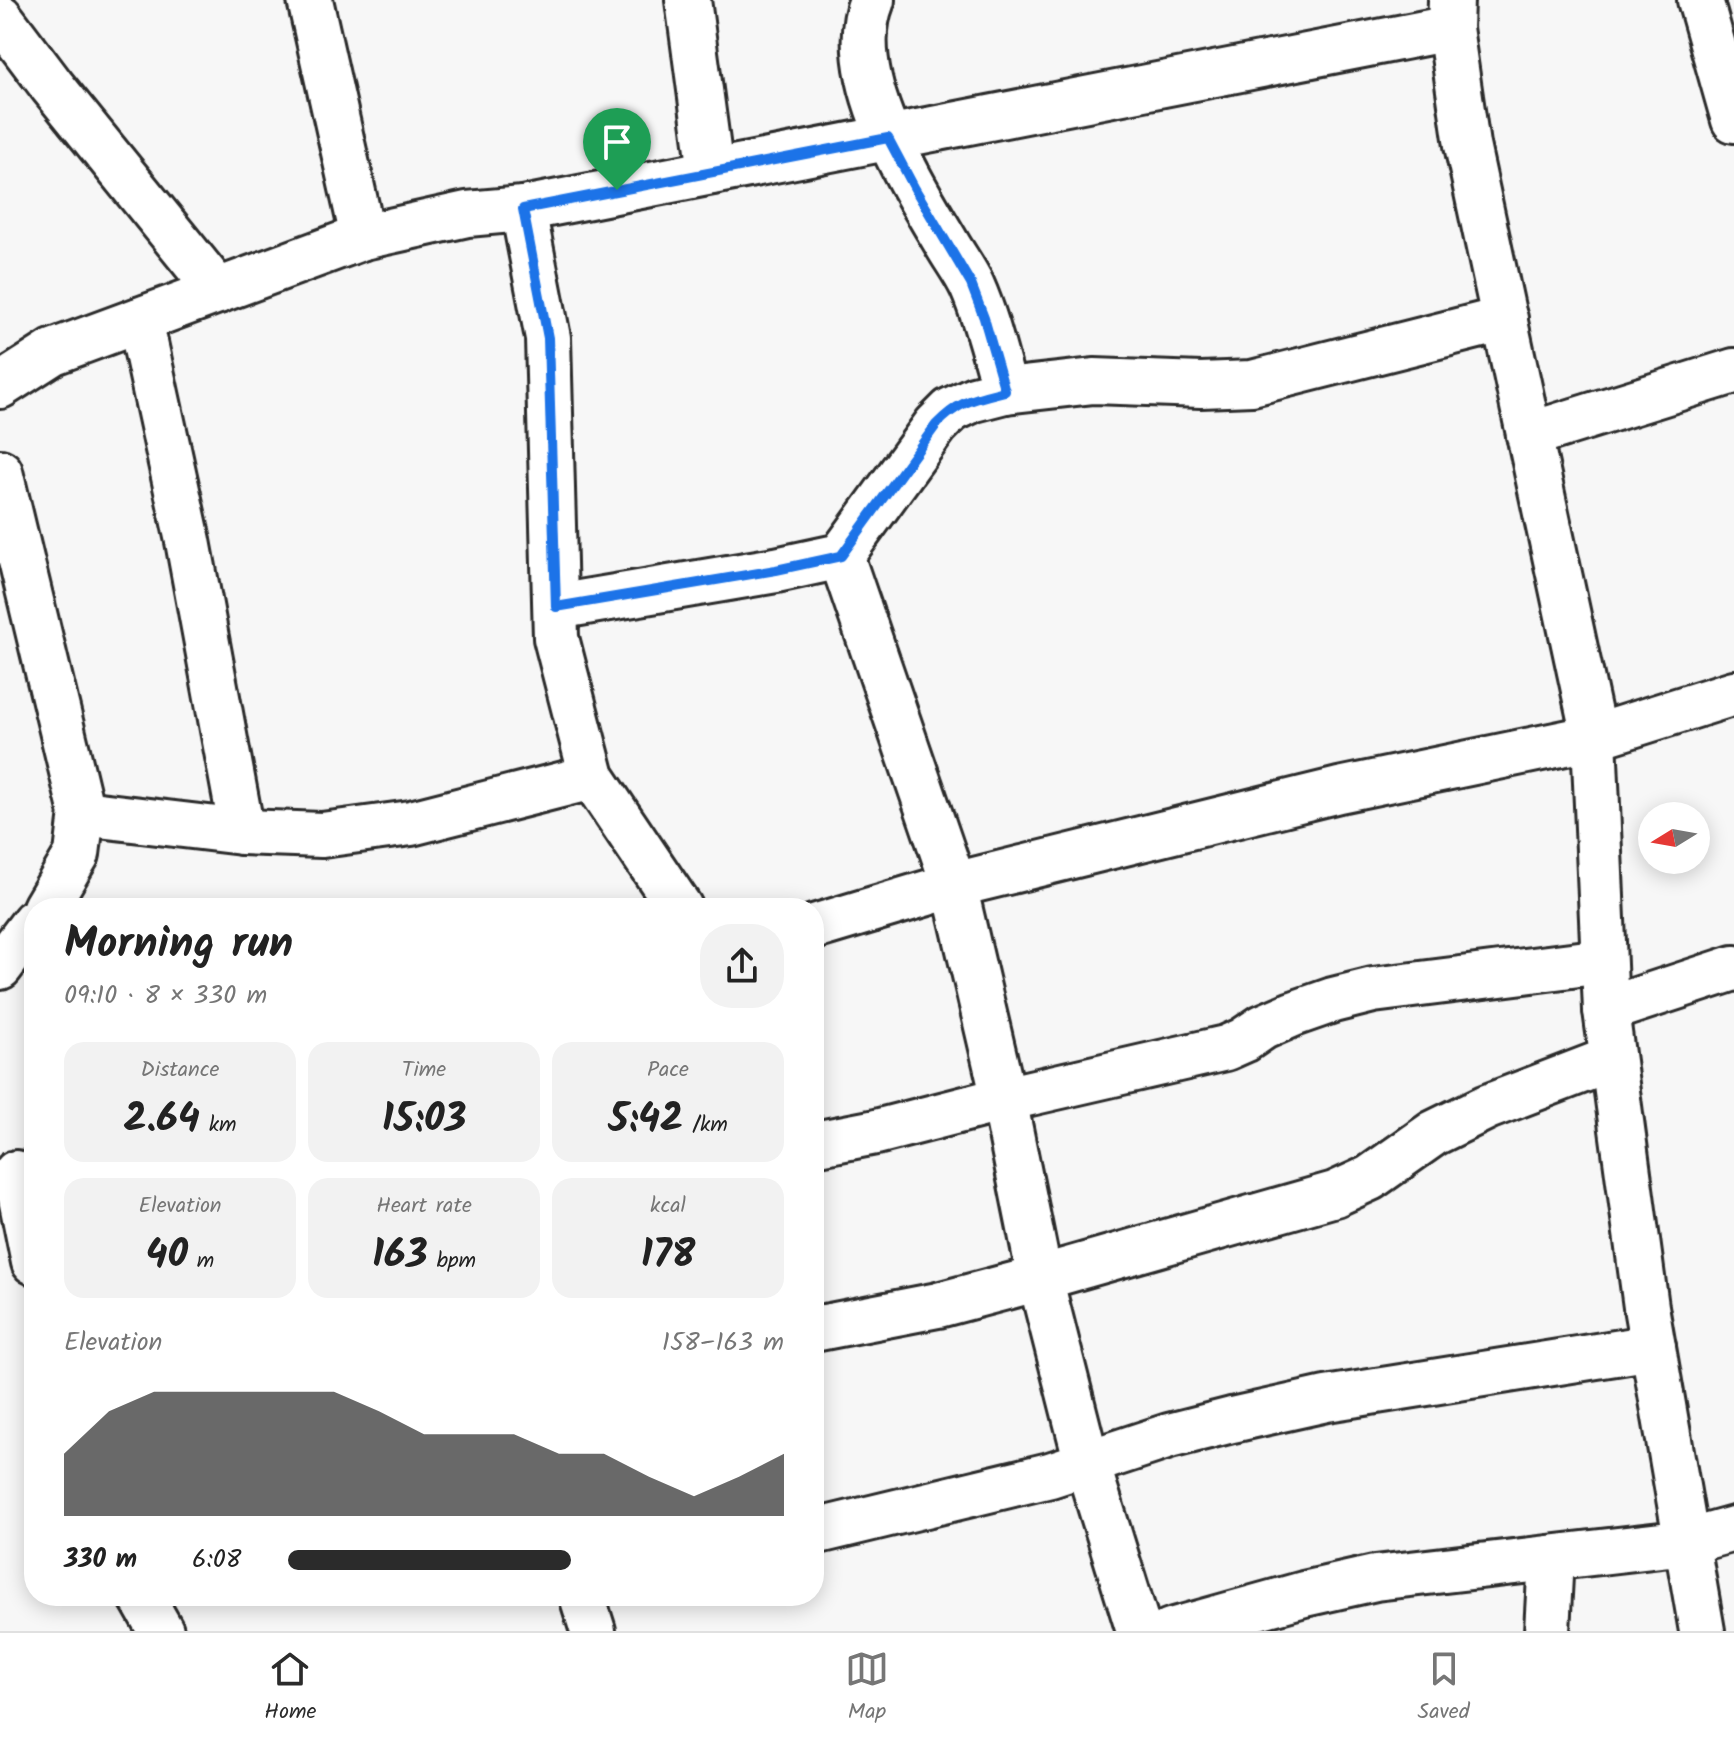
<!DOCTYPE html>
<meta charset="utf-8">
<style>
body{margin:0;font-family:Kalam,sans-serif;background:#f2f2f2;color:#222;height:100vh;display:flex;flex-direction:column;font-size:30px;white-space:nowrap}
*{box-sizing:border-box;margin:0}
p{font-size:26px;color:#767676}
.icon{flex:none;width:44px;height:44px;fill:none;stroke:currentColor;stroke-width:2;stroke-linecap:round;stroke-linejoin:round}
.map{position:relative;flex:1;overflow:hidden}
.drawer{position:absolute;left:24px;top:898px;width:800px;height:708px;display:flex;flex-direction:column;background:#fff;border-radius:32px;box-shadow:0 4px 20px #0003}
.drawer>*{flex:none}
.needle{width:52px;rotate:259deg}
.buttons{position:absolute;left:1638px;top:802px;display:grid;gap:16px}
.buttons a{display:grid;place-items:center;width:72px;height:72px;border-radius:50%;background:#fff;box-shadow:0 4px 20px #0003;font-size:40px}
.pin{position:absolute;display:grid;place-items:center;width:68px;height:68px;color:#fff;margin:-82px -34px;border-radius:50% 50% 50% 0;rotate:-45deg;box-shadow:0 0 8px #0007}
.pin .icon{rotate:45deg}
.round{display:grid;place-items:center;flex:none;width:84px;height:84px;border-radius:32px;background:#f2f2f2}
.overview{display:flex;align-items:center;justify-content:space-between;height:136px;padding:0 40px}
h1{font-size:44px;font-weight:800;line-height:60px}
.metrics{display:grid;grid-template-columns:repeat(3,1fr);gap:12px;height:136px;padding:8px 40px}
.metrics div{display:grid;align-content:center;border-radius:20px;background:#f2f2f2;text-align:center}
.metrics b{font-size:40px;font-weight:800}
.metrics small{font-size:22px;font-weight:400}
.metrics p{font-size:22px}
.chart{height:224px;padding:16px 40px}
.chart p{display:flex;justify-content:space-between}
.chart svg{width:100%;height:144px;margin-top:8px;fill:#2b2b2b;opacity:.7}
ul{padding:0 40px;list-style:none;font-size:26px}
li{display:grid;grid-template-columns:128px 96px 1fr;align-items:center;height:60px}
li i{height:20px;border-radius:10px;background:#2b2b2b}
.tab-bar{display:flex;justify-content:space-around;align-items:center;height:112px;border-top:2px solid #e0e0e0;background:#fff;font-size:22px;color:#767676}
.tab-bar a{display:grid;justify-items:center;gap:4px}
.tab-bar .selected{color:#2b2b2b}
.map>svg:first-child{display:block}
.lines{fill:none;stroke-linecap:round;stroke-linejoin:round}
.minor-casing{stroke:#2b2b2b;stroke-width:50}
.minor{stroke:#fff;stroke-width:44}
.route-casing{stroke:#fff;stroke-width:16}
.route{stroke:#1a73e8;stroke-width:10}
</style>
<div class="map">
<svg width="1734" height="1631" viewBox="0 0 1734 1631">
<rect width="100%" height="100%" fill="#f7f7f7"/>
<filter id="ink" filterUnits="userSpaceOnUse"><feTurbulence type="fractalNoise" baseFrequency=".0125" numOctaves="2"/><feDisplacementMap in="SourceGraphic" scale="16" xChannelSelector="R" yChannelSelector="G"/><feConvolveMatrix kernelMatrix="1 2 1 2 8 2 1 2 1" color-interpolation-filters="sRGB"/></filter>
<g filter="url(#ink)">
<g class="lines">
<!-- minor casing -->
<g class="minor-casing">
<g id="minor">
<polyline points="310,0 363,237"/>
<polyline points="688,0 711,172"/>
<path d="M 872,0 C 842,74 910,181 947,244 C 955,258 965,271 972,286 C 987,320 995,356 1005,391"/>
<polyline points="1451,0 1450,28 1467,145 1594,737 1606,1010 1646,1307 1702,1631"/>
<polyline points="1700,0 1734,120"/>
<polyline points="0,17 52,86 218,291"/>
<polyline points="523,209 548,338 556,638 592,777 680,908"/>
<polyline points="140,320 188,541 242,832"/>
<polyline points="0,386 53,352 363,237 467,214 523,209 1450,28"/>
<polyline points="1529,435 1734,371"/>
<polyline points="0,472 82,813 77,854 45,908"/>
<polyline points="841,556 954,885 1004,1099 1040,1278 1087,1463 1139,1631"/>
<polyline points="556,607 776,570 841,556 936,425 951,410 974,399 1005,391 1094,381 1201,385 1252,383 1505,319"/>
<polyline points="82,813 242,832 322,835 411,823 592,777"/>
<polyline points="814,927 954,885 1339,790 1594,737 1734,693"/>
<polyline points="0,967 34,922"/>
<polyline points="1606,1010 1734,968"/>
<polyline points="814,1144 876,1132 1004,1099 1226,1048 1244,1040 1263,1027 1293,1014 1333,1000 1373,990 1603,961"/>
<polyline points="16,1173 34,1262"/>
<polyline points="814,1329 938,1305 1040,1278 1335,1194 1370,1178 1434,1133 1487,1107 1612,1059"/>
<polyline points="814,1532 1050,1475 1169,1436 1232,1420 1326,1399 1653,1347"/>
<polyline points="141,1596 161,1631"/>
<polyline points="582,1596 593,1631"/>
<polyline points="1171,1631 1304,1594 1375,1578 1687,1542 1734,1529"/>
<polyline points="1547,1631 1551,1558"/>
</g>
</g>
<!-- minor -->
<use href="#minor" class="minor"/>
</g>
</g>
<g class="lines" filter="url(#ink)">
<!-- route casing -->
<g class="route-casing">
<path id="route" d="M 888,138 L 915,189 L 971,284 L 984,318 L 1005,391 C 973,399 959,401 936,425 L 841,556 L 776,570 L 556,607 L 548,338 L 523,209 Z"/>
</g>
<!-- route -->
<use href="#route" class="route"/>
</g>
</svg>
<div class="buttons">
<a><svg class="needle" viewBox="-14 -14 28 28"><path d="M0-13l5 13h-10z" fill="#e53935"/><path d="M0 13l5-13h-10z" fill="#767676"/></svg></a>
</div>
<div class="pin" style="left:617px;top:190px;background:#1e9e55"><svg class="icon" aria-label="arrive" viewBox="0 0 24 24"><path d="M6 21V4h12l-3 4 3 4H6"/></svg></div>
<section class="drawer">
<div class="overview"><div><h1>Morning run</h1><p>09:10 · 8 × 330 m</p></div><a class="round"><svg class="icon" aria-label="share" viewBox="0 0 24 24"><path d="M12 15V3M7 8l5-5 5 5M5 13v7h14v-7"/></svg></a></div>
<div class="metrics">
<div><p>Distance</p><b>2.64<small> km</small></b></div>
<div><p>Time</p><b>15:03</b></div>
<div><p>Pace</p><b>5:42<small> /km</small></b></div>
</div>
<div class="metrics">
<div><p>Elevation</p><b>40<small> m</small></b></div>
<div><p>Heart rate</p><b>163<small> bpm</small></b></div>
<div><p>kcal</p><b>178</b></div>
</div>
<div class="chart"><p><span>Elevation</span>158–163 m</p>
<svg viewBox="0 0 160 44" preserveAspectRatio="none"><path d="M0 44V25L10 12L20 6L30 6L40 6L50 6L60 6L70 12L80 19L90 19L100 19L110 25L120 25L130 32L140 38L150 32L160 25V44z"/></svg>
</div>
<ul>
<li><b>330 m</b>6:08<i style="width:57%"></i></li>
</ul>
</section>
</div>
<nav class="tab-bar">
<a class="selected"><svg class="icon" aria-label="home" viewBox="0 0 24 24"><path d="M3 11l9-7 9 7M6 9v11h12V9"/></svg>Home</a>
<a><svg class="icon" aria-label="map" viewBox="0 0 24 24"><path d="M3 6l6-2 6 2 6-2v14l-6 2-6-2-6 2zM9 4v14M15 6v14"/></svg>Map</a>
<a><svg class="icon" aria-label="saved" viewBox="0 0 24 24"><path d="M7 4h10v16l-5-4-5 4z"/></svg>Saved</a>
</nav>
